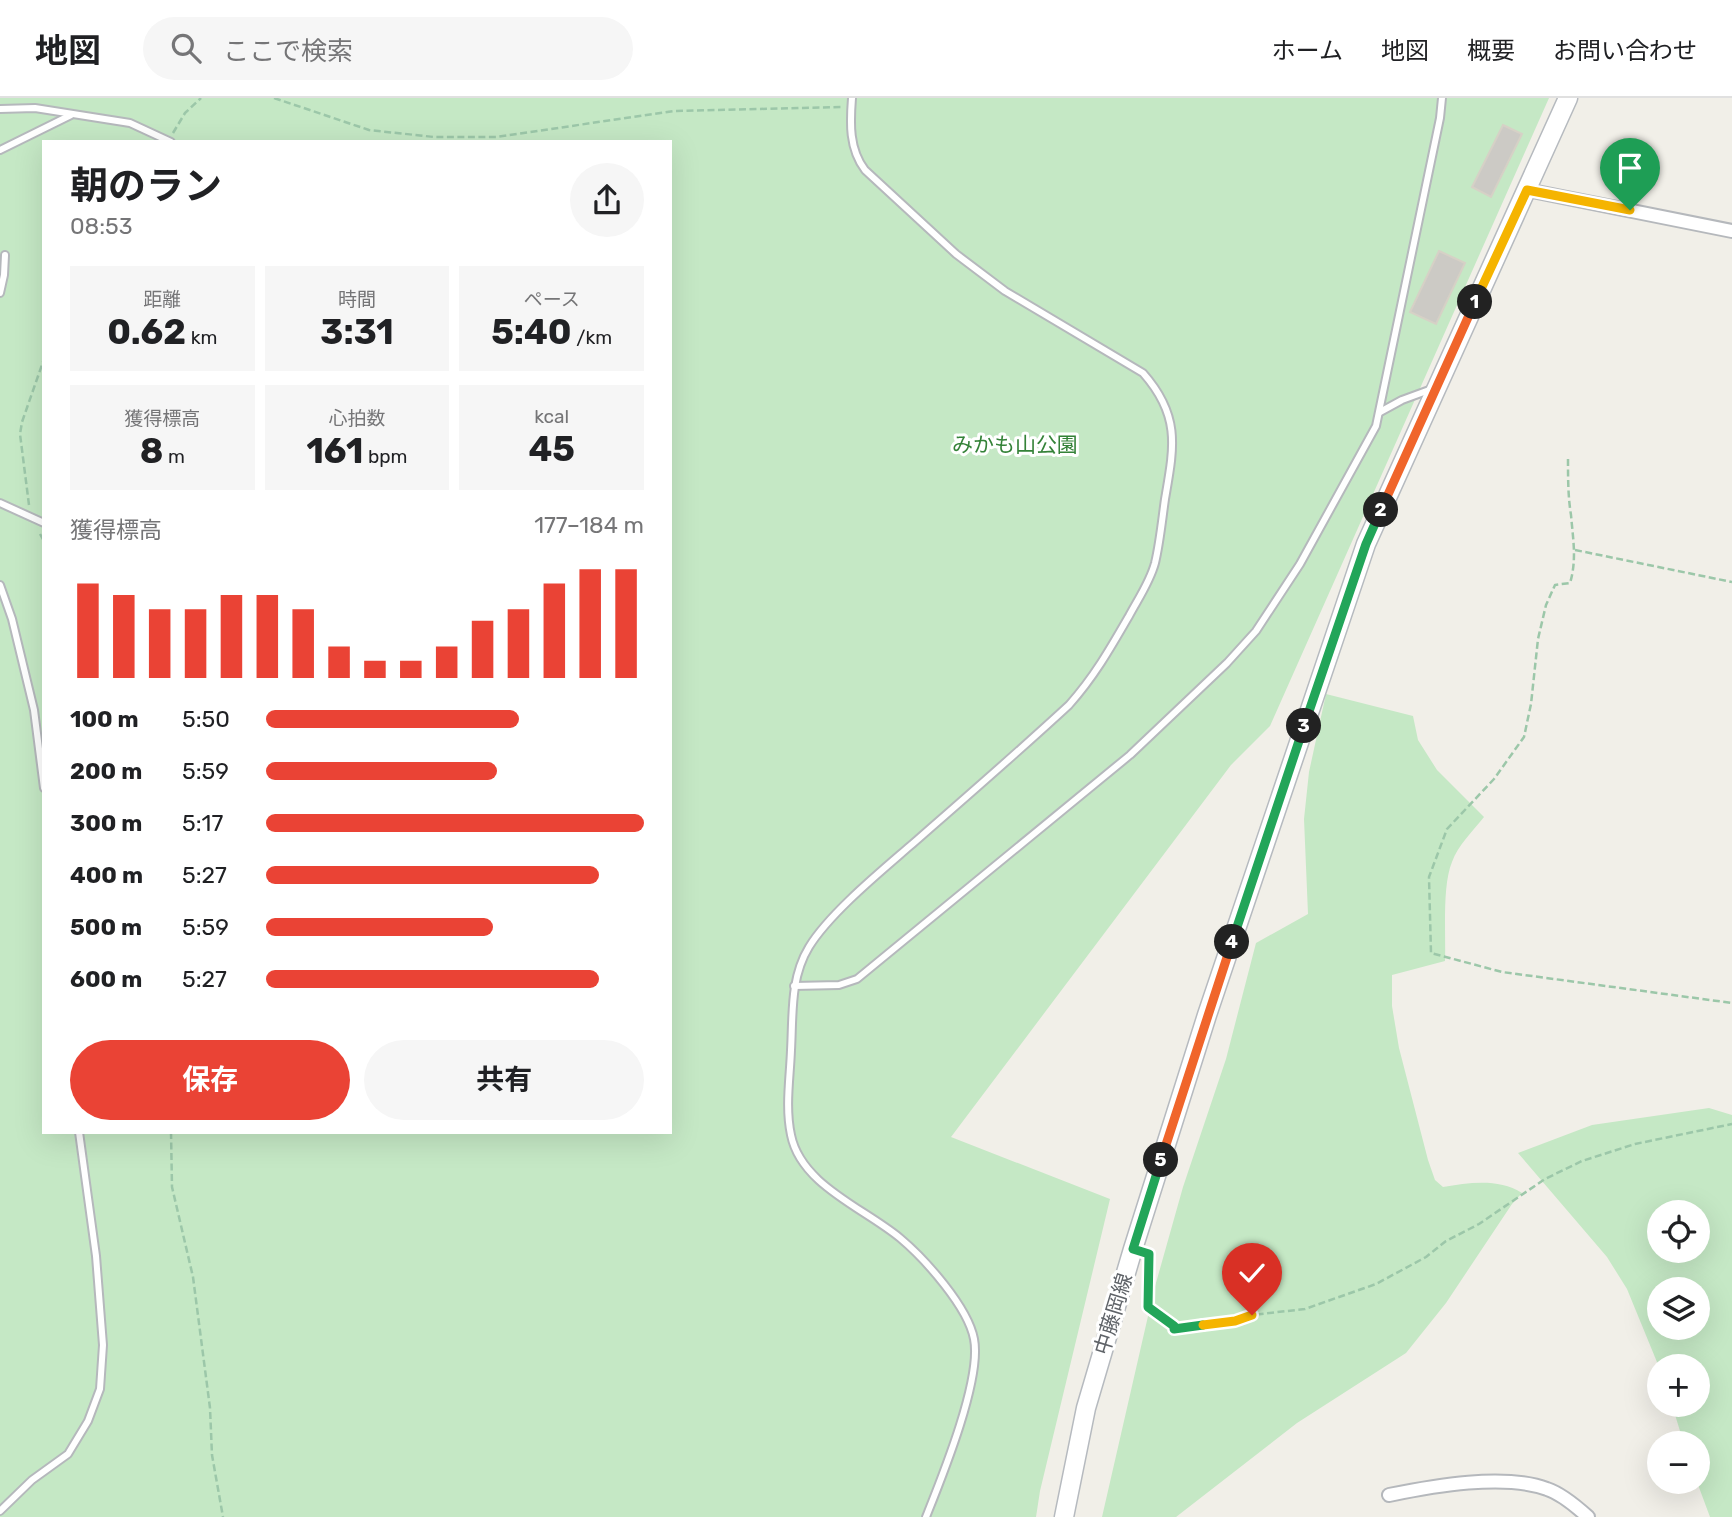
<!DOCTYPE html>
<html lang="ja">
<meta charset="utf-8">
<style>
body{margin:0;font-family:Rubik,"Noto Sans JP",sans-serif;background:#f6f6f6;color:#202124;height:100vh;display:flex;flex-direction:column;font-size:26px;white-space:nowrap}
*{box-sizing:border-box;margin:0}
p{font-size:23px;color:#757577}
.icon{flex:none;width:38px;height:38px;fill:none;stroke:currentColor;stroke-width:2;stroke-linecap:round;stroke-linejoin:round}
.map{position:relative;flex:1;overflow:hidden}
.panel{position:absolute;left:42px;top:42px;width:630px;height:994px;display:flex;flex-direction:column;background:#fff;border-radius:0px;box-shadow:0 7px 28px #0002}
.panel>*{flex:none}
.fabs{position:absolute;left:1647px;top:1102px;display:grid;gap:14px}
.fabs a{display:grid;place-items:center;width:63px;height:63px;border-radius:50%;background:#fff;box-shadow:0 7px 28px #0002;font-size:35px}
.pin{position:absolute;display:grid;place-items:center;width:60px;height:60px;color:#fff;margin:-72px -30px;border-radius:50% 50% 50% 0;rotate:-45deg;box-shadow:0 0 7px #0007}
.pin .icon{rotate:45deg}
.km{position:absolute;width:35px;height:35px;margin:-18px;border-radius:50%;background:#222;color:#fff;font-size:19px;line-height:35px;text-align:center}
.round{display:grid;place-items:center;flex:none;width:74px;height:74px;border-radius:37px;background:#f6f6f6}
.summary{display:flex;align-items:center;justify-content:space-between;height:119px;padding:0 28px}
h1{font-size:38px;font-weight:700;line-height:52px}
.figures{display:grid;grid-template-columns:repeat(3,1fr);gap:10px;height:119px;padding:7px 28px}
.figures div{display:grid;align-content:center;border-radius:0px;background:#f6f6f6;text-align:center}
.figures b{font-size:35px;font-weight:700}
.figures small{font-size:19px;font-weight:400}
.figures p{font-size:19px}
.chart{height:196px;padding:14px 28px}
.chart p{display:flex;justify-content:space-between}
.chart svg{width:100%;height:126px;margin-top:7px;stroke:#ea4335;stroke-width:6}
.primary-button{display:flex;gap:14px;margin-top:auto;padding:14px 28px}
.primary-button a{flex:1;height:80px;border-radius:42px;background:#ea4335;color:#fff;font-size:28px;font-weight:700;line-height:80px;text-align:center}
.primary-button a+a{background:#f6f6f6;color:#202124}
ul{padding:0 28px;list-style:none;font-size:23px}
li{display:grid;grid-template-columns:112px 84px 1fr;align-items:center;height:52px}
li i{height:18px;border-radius:9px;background:#ea4335}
header{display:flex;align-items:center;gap:42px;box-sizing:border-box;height:98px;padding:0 35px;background:#fff;border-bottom:2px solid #e0e0e0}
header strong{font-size:33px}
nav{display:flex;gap:38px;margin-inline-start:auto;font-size:24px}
.search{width:490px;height:63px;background:#f6f6f6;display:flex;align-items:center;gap:18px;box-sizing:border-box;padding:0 24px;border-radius:38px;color:#757577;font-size:26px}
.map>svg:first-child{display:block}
.green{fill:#c5e8c5;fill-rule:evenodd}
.building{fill:#cccac5;stroke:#d6d1c6;stroke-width:2}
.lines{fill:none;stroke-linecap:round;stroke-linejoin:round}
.lane-casing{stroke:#b5b8bc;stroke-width:10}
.street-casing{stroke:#b5b8bc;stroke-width:16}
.secondary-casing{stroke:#b6babf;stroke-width:21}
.path{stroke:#9cc7a9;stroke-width:2.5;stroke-dasharray:7 3.5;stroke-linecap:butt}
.lane{stroke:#fff;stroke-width:6}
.street{stroke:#fff;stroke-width:12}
.secondary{stroke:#fff;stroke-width:18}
.split-1-casing{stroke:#fff;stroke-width:14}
.split-2-casing{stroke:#fff;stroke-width:14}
.split-3-casing{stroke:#fff;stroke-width:14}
.split-4-casing{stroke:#fff;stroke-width:14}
.split-5-casing{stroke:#fff;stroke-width:14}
.split-6-casing{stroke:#fff;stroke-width:14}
.split-7-casing{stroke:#fff;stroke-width:14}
.split-1{stroke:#f5b400;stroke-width:9}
.split-2{stroke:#f0652b;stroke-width:9}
.split-3{stroke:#22a559;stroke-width:9}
.split-4{stroke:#22a559;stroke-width:9}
.split-5{stroke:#f0652b;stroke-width:9}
.split-6{stroke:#22a559;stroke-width:9}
.split-7{stroke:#f5b400;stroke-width:9}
.labels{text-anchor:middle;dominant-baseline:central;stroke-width:6;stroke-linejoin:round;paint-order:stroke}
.park-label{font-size:21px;fill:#348238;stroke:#fff}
.street-label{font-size:21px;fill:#5f6368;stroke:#fff}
</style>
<header>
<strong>地図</strong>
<div class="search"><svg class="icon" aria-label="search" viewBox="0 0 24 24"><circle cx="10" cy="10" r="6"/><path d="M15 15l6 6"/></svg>ここで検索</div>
<nav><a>ホーム</a><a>地図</a><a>概要</a><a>お問い合わせ</a></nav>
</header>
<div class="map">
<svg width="1732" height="1419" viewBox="0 0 1732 1419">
<rect width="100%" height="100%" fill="#f1efe8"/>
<!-- green -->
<g class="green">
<path d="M 0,0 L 1549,0 L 1270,628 L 1231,667 L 951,1039 L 1110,1101 L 1040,1393 L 1036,1419 L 0,1419 ZM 44,44 L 670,44 L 670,1034 L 44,1034 Z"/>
<path d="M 1326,596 L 1413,618 L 1418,642 L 1437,672 L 1484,719 C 1473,733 1458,747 1452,764 C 1442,788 1446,836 1445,863 L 1392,877 L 1392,908 L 1399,950 L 1428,1062 L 1435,1082 L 1443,1089 C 1469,1085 1498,1080 1522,1095 L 1512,1106 L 1446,1205 L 1406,1255 L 1297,1325 L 1176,1419 L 1102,1419 L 1154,1192 L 1183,1089 L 1226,961 L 1256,845 L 1308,816 L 1304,721 L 1309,674 Z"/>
<path d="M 1709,1010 L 1732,1017 L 1732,1419 L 1710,1419 L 1697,1384 L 1698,1346 L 1684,1346 L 1672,1307 L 1698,1307 L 1698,1269 L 1659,1269 L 1627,1191 L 1607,1159 L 1518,1055 L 1592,1027 ZM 1659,1115 L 1698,1115 L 1698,1153 L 1659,1153 ZM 1659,1192 L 1698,1192 L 1698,1230 L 1659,1230 Z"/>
</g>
<!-- building -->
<g class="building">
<polygon points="1503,27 1522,36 1491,99 1472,89"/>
<polygon points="1439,153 1465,165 1436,226 1410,214"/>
</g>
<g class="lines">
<!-- lane casing -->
<g class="lane-casing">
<g id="lane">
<path d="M 852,0 C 850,25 849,51 865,72 L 956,156 L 1005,193 L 1143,275 C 1181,318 1174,349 1165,401 C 1162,422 1160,444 1155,465 C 1150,484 1138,501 1129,518 C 1110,551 1094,579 1069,607 C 1017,655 964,701 910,748 C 880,774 829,816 809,849 C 790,880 793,917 791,952 C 790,980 785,1009 791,1037 C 801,1087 864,1110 900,1140 C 925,1161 968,1209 974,1241 C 982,1281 942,1379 926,1419"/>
<polyline points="0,11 35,10 130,25 171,44"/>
<polyline points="0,52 71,17"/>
<polyline points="0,195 4,177 5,157"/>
<polyline points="1380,314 1402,302 1432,291"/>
<polyline points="0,405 44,425"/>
<polyline points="0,487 12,521 34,612 44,690"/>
<polyline points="794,888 839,887 857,881 1130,657 1227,565 1256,533 1300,466 1376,328 1440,20 1442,0"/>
<polyline points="0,1413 32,1382 68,1356 88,1323 100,1291 103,1247 96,1158 79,1034"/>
</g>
</g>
<!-- street casing -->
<g class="street-casing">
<g id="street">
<polyline points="1527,92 1732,133"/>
<path d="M 1389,1397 C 1433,1388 1504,1375 1547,1391 C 1562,1396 1577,1409 1588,1419"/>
</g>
</g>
<!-- secondary casing -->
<g class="secondary-casing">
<polyline id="secondary" points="1064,1419 1086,1310 1133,1151 1207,917 1366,446 1568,0"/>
</g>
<!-- path -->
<g class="path">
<polyline points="274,0 369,32 434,39 496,39 674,13 841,9"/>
<polyline points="173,35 185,15 201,0"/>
<path d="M 1568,361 C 1568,380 1568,399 1571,417 C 1573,441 1577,462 1570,485 L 1555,487 L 1546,507 L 1538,541 L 1531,606 L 1524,639 L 1494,681 L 1447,731 L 1429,779 L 1431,855 L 1502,874 L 1732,905"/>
<polyline points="29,407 20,336 22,324 44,261"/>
<polyline points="40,436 44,443"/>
<polyline points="1575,452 1732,484"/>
<polyline points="171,1034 172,1089 193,1179 210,1310 212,1357 223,1419"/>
<polyline points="1149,1160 1148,1209 1174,1229 1174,1231 1235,1223 1252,1217 1305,1211 1376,1186 1426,1159 1446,1143 1479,1126 1545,1081 1582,1063 1635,1046 1732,1026"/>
</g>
<!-- lane -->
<use href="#lane" class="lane"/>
<!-- street -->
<use href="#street" class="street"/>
<!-- secondary -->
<use href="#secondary" class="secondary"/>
</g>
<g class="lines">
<!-- split-1 casing -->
<g class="split-1-casing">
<polyline id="split-1" points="1475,204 1527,92 1630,112"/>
</g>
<!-- split-2 casing -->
<g class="split-2-casing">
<polyline id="split-2" points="1381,412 1475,204"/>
</g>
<!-- split-3 casing -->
<g class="split-3-casing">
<polyline id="split-3" points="1304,628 1366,446 1381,412"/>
</g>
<!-- split-4 casing -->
<g class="split-4-casing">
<polyline id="split-4" points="1232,844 1304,628"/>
</g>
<!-- split-5 casing -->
<g class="split-5-casing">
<polyline id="split-5" points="1161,1062 1232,844"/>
</g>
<!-- split-6 casing -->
<g class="split-6-casing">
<polyline id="split-6" points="1161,1062 1133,1151 1149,1156 1148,1209 1174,1228 1174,1231 1203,1227"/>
</g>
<!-- split-7 casing -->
<g class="split-7-casing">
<polyline id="split-7" points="1203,1227 1235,1223 1252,1217"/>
</g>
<!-- split-1 -->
<use href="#split-1" class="split-1"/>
<!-- split-2 -->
<use href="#split-2" class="split-2"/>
<!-- split-3 -->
<use href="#split-3" class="split-3"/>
<!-- split-4 -->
<use href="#split-4" class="split-4"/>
<!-- split-5 -->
<use href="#split-5" class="split-5"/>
<!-- split-6 -->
<use href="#split-6" class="split-6"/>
<!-- split-7 -->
<use href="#split-7" class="split-7"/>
</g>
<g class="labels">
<!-- park labels -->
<g class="park-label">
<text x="1015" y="346">みかも山公園</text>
</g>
<!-- street labels -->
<g class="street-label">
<text transform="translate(1113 1216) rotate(-73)">中藤岡線</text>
</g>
</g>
</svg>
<div class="fabs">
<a><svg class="icon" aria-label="locate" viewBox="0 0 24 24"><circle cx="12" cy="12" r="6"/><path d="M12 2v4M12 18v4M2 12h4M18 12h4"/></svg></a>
<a><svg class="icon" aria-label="layers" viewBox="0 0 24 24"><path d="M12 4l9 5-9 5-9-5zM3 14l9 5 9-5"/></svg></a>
<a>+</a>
<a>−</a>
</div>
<div class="pin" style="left:1630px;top:112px;background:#1e9e55"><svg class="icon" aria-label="arrive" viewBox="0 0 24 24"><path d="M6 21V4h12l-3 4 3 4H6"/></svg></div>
<div class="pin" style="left:1252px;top:1217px;background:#d93025"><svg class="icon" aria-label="check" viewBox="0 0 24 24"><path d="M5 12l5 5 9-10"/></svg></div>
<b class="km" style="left:1475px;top:204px">1</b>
<b class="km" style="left:1381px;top:412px">2</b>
<b class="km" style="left:1304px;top:628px">3</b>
<b class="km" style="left:1232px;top:844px">4</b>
<b class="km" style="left:1161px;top:1062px">5</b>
<section class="panel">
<div class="summary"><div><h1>朝のラン</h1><p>08:53</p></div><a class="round"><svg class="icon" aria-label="share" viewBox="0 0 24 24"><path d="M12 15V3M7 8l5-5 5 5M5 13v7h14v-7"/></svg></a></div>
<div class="figures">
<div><p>距離</p><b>0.62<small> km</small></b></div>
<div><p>時間</p><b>3:31</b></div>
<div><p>ペース</p><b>5:40<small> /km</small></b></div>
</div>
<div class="figures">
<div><p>獲得標高</p><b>8<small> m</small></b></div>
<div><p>心拍数</p><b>161<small> bpm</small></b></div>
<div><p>kcal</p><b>45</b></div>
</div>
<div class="chart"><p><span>獲得標高</span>177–184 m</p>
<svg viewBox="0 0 160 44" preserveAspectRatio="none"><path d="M5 44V11M15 44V15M25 44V20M35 44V20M45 44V15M55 44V15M65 44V20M75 44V33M85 44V38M95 44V38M105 44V33M115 44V24M125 44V20M135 44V11M145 44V6M155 44V6"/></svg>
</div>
<ul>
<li><b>100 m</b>5:50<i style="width:67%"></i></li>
<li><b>200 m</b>5:59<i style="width:61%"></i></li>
<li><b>300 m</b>5:17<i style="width:100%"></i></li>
<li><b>400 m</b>5:27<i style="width:88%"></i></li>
<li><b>500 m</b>5:59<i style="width:60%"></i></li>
<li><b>600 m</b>5:27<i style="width:88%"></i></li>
</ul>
<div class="primary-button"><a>保存</a><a>共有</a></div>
</section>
</div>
